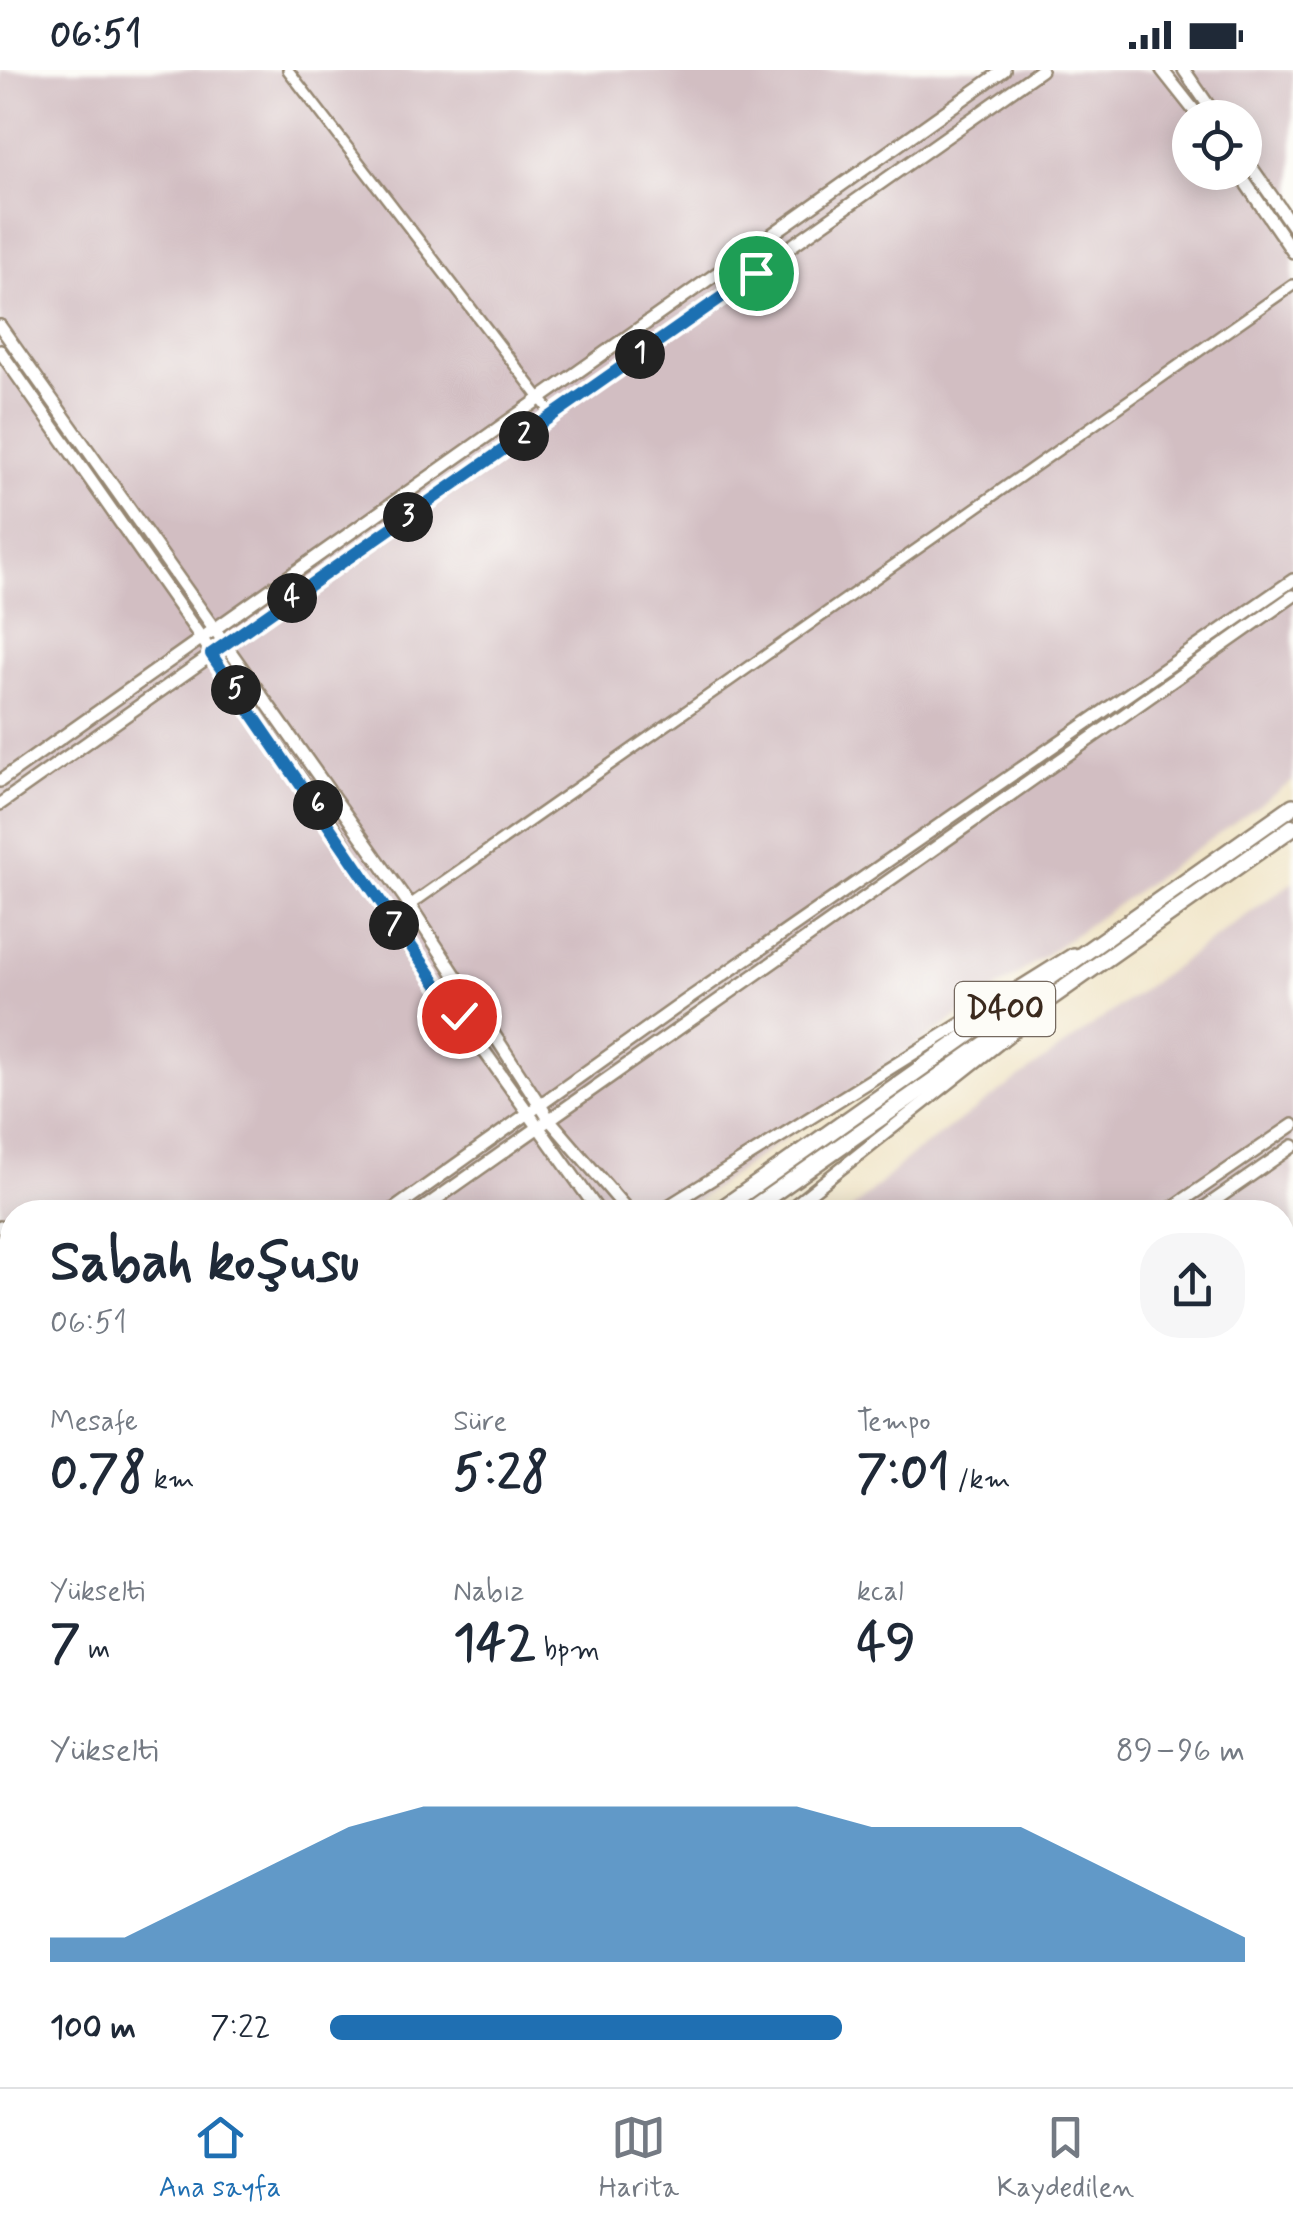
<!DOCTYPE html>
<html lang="tr">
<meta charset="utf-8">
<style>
body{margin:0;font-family:Mynerve,sans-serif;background:#f6f6f7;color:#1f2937;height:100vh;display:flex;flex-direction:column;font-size:38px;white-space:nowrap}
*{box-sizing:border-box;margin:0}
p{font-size:32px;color:#747a83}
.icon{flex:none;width:55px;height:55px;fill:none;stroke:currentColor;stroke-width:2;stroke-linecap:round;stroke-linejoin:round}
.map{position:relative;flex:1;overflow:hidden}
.details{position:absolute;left:0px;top:1130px;width:1295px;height:888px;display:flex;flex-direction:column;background:#fff;border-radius:40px 40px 0 0;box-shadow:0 5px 25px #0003}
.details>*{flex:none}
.controls{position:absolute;left:1172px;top:30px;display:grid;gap:20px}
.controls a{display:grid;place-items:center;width:90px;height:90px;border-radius:50%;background:#fff;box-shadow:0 5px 25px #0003;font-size:50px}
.pin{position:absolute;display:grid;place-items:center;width:85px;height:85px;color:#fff;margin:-42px;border:5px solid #fff;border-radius:50%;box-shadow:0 2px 10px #0007}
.km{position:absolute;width:50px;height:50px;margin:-25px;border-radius:50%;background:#222;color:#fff;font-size:28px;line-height:50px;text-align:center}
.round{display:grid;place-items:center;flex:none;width:105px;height:105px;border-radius:40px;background:#f6f6f7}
.headline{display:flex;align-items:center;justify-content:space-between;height:170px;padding:0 50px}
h1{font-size:55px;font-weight:800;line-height:75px}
.figures{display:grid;grid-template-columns:repeat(3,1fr);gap:15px;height:170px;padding:10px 50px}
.figures div{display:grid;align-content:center}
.figures b{font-size:50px;font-weight:800}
.figures small{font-size:28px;font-weight:400}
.figures p{font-size:28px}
.chart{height:280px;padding:20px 50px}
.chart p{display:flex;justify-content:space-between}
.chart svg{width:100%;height:180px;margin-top:10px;fill:#1f6fb2;opacity:.7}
ul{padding:0 50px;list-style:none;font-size:32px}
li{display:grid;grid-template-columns:160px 120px 1fr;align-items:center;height:75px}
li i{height:25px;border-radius:12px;background:#1f6fb2}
.status{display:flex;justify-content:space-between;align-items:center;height:70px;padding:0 50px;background:#fff;direction:ltr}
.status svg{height:28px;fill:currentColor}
.menu{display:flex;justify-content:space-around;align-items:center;height:140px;border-top:2px solid #e0e1e3;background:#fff;font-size:28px;color:#747a83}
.menu a{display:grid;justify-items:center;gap:5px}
.menu .active{color:#1f6fb2}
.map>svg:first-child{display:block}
.industrial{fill:#d2bec2;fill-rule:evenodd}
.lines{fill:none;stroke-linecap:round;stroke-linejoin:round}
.minor-casing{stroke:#968772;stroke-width:14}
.tertiary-casing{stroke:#968772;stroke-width:16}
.trunk-casing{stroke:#968772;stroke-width:20}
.minor{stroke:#fff;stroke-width:9}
.tertiary{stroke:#fff;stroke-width:11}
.trunk{stroke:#fff;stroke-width:15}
.route-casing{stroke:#fff;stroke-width:20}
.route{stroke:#1f6fb2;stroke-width:12}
.labels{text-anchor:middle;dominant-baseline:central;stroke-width:9;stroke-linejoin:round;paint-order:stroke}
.shield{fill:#fdfcf7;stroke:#75695f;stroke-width:2.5}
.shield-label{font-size:32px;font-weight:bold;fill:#3b2a1e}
</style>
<div class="status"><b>06:51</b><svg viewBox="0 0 49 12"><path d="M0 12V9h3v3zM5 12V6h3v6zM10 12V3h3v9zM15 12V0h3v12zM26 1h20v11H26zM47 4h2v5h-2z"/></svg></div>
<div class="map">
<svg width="1293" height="2017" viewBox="0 0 1293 2017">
<rect width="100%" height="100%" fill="#fdfcf7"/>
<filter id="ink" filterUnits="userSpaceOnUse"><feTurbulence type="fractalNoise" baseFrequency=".01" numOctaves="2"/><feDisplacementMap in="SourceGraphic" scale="20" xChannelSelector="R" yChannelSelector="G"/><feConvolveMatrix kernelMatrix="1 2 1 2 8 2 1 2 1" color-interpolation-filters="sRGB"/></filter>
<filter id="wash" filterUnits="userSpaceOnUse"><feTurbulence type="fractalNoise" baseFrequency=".0048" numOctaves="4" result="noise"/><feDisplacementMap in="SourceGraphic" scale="40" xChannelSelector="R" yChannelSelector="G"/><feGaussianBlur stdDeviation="2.25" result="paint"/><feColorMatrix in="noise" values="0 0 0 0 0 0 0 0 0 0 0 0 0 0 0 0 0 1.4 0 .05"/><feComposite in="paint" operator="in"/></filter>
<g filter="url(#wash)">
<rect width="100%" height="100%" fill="#f0e4c6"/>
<!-- industrial -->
<g class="industrial">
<path d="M 0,0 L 1293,0 L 1293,711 L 680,1142 L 12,1142 L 12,1613 L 0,1622 ZM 1190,48 L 1245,48 L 1245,102 L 1190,102 Z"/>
<polygon points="1293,812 1293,1828 1283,1835 1282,1142 849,1142 909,1087"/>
<polygon points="12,1750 12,2005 1282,2005 1283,1987 1293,1999 1293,2017 0,2017 0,1758"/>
</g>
</g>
<g filter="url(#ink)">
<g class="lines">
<!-- minor casing -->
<g class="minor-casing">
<g id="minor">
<polyline points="288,0 553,345"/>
<polyline points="390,849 1293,215"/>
<polyline points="0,1156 12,1174"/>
<polyline points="802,2005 811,2017"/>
</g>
</g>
<!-- tertiary casing -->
<g class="tertiary-casing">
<g id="tertiary">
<polyline points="1162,0 1200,48"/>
<polyline points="1184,0 1217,48"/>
<polyline points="1245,88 1293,157"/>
<polyline points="1238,102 1293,182"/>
<polyline points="0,256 409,834 549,1049 629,1142"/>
<polyline points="0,281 331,753 390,849 599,1142"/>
<polyline points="0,711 1004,0"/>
<polyline points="0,734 1041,0"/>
<polyline points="390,1142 684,932 1293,510"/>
<polyline points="418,1142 1293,526"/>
<polyline points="659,1142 1073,884"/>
<polyline points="786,1142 1022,955"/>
<polyline points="1166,1142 1293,1055"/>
<polyline points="1198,1142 1293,1076"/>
<polyline points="0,1410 12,1401"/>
<polyline points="0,1430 12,1421"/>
<polyline points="1282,1545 1293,1546"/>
<polyline points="1282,1572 1293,1574"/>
<polyline points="0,1952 12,1944"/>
<polyline points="0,1975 12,1966"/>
<polyline points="1214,2005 1222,2017"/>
<polyline points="1254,2005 1262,2017"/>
<polyline points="496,2017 514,2005"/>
<polyline points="535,2017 553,2005"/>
</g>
</g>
<!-- trunk casing -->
<g class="trunk-casing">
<g id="trunk">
<polyline points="717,1142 1293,736"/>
<polyline points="747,1142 1293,757"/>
<polyline points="0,1631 12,1623"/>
<polyline points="0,1658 12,1649"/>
</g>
</g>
<!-- minor -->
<use href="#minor" class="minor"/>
<!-- tertiary -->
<use href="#tertiary" class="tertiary"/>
<!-- trunk -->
<use href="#trunk" class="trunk"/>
</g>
</g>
<g class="lines" filter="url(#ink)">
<!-- route casing -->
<g class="route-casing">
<polyline id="route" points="459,946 211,584 756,203"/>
</g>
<!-- route -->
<use href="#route" class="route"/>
</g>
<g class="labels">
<!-- shield labels -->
<rect class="shield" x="955" y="912" width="100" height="54" rx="8"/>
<g class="shield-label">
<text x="1005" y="939">D400</text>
</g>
</g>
</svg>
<div class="controls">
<a><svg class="icon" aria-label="locate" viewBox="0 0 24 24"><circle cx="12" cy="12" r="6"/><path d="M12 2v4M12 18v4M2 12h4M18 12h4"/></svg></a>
</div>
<div class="pin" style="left:756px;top:203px;background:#1e9e55"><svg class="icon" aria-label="arrive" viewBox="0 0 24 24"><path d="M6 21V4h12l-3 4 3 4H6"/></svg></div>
<div class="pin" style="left:459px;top:946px;background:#d93025"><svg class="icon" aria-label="check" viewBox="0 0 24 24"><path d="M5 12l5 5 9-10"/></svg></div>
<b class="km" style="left:640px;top:284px">1</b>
<b class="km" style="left:524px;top:366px">2</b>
<b class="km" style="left:408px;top:447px">3</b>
<b class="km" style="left:292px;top:528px">4</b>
<b class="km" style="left:236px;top:620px">5</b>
<b class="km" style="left:318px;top:735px">6</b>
<b class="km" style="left:394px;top:855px">7</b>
<section class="details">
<div class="headline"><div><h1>Sabah koşusu</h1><p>06:51</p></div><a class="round"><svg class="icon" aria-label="share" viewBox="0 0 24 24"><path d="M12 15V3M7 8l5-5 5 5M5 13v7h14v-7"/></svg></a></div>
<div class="figures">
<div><p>Mesafe</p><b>0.78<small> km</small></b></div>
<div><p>Süre</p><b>5:28</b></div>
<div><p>Tempo</p><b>7:01<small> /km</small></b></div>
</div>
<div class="figures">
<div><p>Yükselti</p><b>7<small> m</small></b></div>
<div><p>Nabız</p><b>142<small> bpm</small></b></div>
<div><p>kcal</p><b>49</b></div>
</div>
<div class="chart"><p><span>Yükselti</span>89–96 m</p>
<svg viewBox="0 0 160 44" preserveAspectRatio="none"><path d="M0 44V38L10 38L20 29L30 20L40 11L50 6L60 6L70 6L80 6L90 6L100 6L110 11L120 11L130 11L140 20L150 29L160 38V44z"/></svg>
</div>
<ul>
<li><b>100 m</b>7:22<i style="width:56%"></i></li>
</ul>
</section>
</div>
<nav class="menu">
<a class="active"><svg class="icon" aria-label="home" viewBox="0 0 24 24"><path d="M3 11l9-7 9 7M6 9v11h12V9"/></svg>Ana sayfa</a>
<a><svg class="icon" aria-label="map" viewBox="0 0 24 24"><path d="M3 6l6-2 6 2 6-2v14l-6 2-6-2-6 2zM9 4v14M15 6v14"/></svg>Harita</a>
<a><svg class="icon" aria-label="saved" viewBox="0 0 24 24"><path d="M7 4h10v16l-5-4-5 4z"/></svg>Kaydedilen</a>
</nav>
